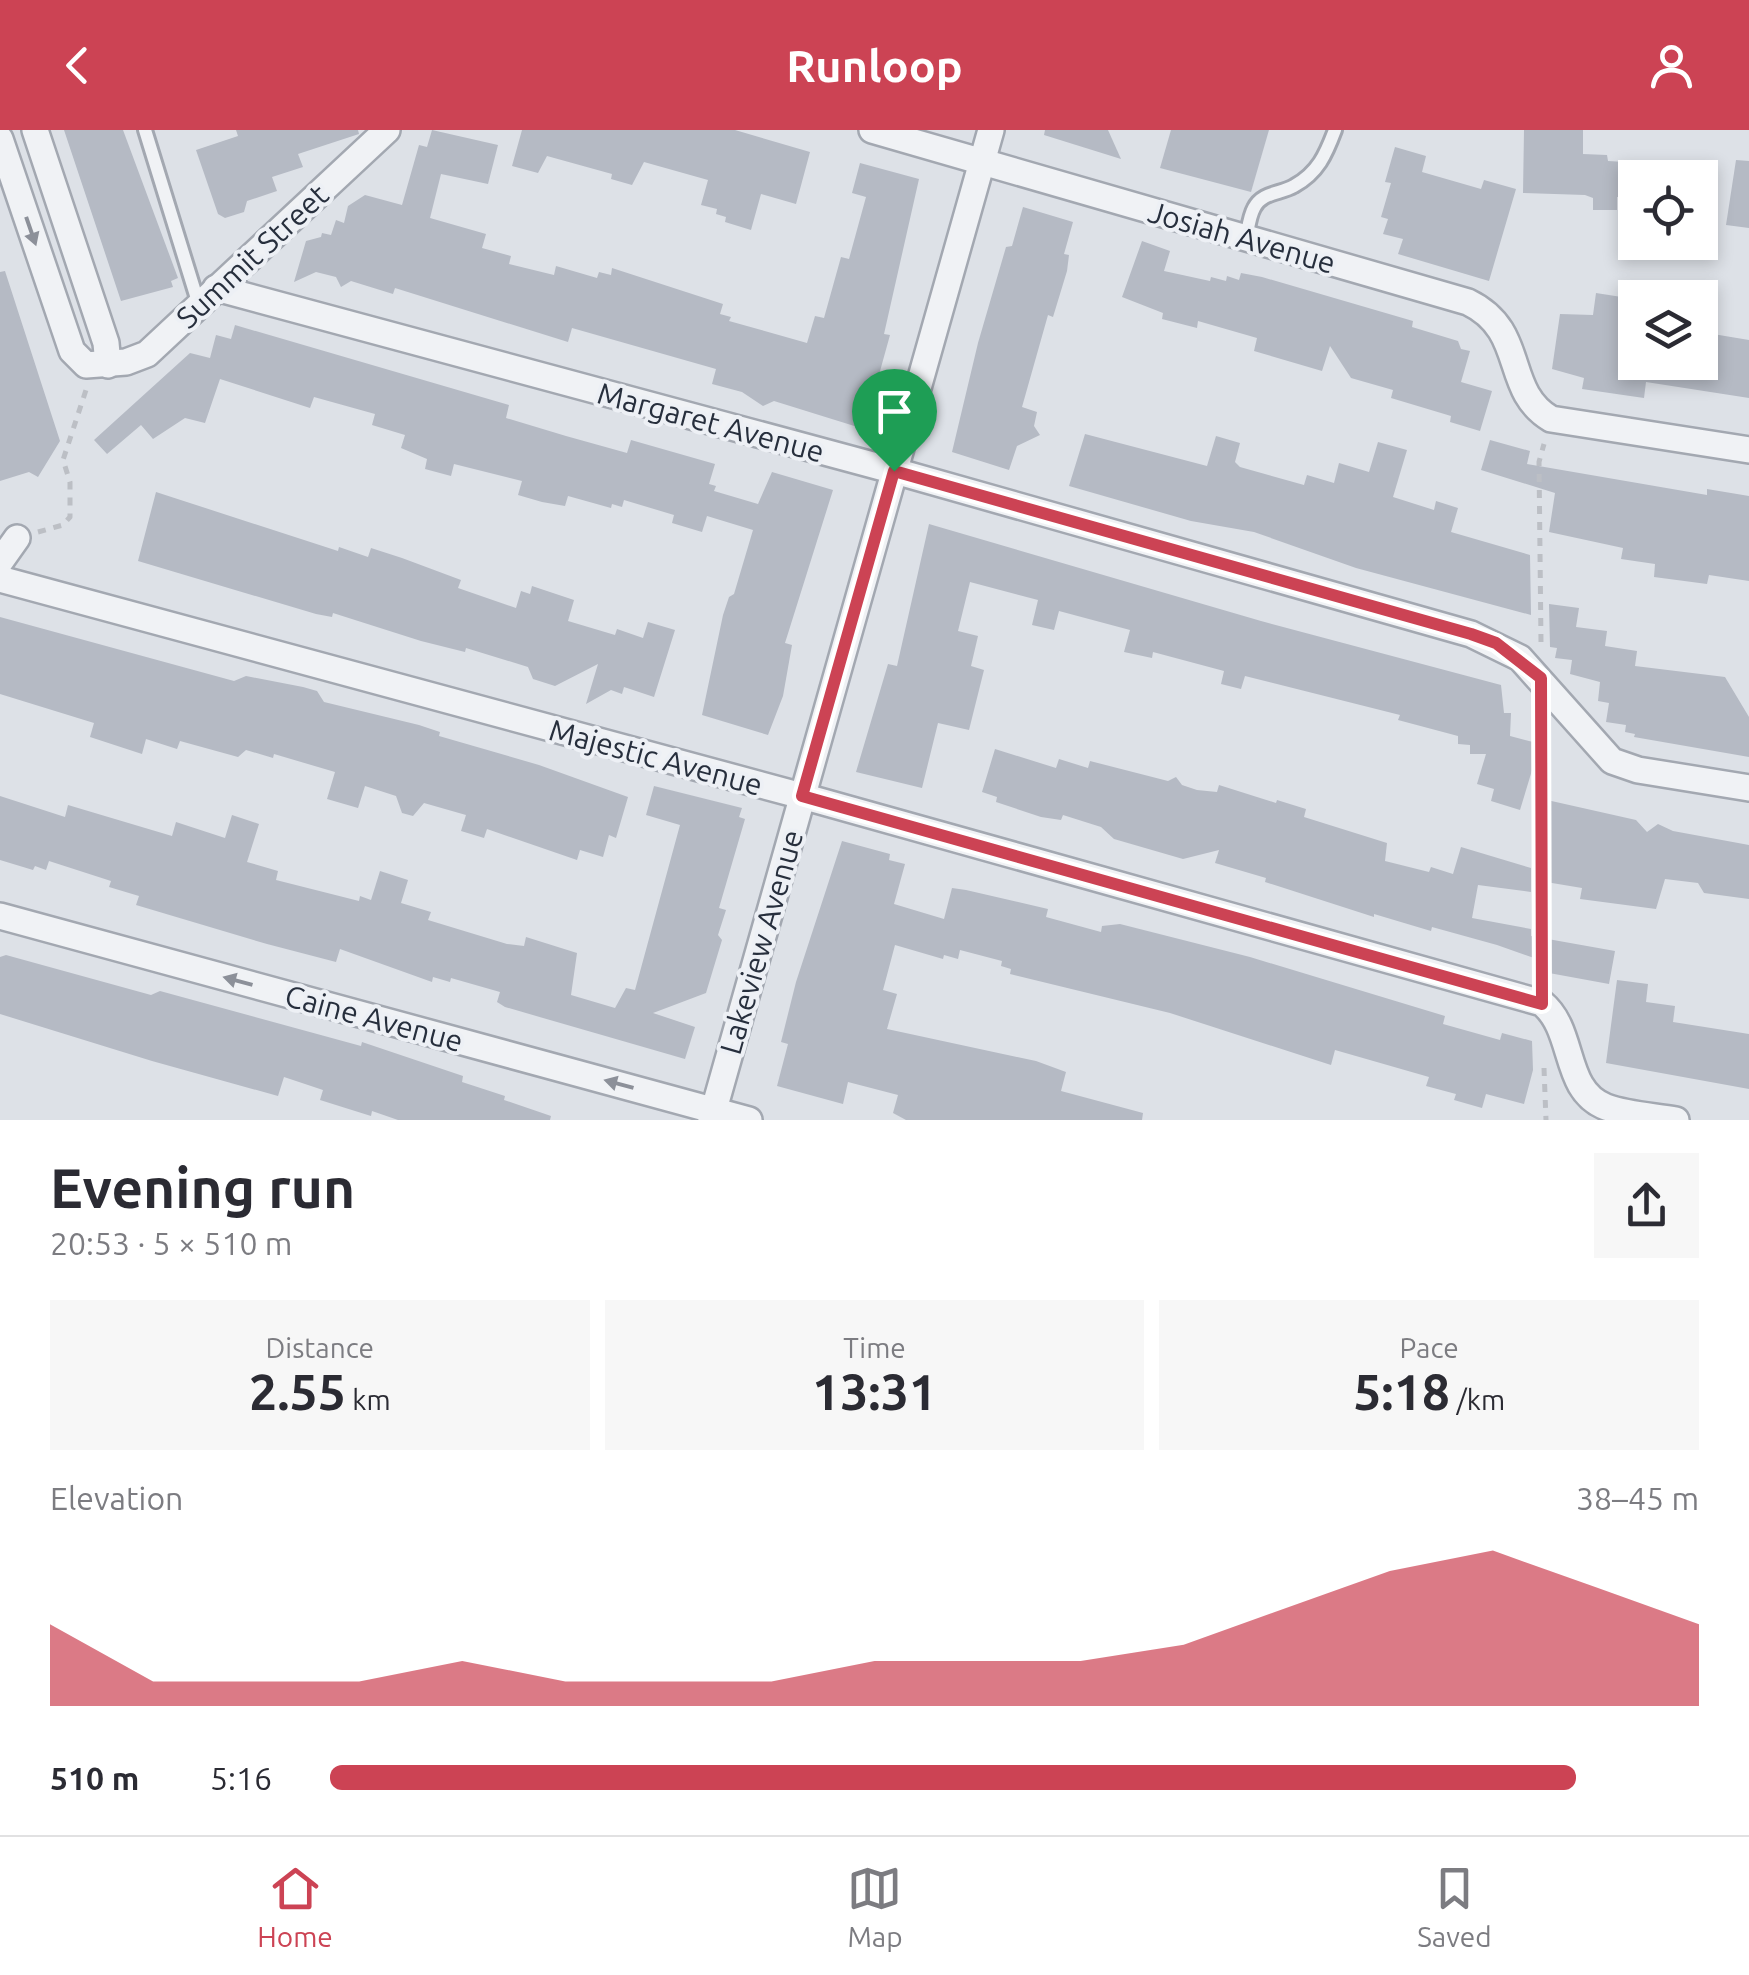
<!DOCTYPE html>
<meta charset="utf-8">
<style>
body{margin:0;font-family:Ubuntu,sans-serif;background:#f7f7f7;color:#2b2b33;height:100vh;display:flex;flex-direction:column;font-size:38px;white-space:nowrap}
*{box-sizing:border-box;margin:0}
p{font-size:32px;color:#7c7c81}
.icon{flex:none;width:55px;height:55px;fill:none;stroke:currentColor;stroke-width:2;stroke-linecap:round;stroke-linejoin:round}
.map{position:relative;height:990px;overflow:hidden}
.drawer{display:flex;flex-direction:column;background:#fff;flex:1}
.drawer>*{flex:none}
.controls{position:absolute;left:1618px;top:30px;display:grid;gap:20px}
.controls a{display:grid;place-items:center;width:100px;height:100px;border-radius:0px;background:#fff;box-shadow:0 5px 15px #0003;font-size:50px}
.pin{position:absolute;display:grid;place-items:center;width:85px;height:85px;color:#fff;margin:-102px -42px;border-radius:50% 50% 50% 0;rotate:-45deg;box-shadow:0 0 10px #0007}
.pin .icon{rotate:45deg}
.round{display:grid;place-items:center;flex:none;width:105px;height:105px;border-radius:0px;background:#f7f7f7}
.headline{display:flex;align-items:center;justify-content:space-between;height:170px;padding:0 50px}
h1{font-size:55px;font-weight:700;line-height:75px}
.metrics{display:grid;grid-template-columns:repeat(3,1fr);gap:15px;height:170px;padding:10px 50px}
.metrics div{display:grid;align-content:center;border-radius:0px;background:#f7f7f7;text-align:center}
.metrics b{font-size:50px;font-weight:700}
.metrics small{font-size:28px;font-weight:400}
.metrics p{font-size:28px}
.chart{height:280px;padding:20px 50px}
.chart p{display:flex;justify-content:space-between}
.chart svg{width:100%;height:180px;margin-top:10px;fill:#cc4354;opacity:.7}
ul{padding:0 50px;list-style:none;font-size:32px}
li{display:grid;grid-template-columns:160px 120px 1fr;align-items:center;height:75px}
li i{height:25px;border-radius:12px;background:#cc4354}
header{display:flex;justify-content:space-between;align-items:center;height:130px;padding:0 50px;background:#cc4354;color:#fff;font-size:45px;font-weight:700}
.menu{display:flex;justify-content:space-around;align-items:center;height:140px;border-top:2px solid #e1e1e2;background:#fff;font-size:28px;color:#7c7c81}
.menu a{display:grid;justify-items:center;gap:5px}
.menu .selected{color:#cc4354}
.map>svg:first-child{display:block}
.building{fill:#b5bac4}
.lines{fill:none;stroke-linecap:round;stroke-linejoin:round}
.lane-casing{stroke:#a3a8b1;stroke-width:18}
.street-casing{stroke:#a3a8b1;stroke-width:30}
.path{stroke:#bcbfc5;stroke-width:5;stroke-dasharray:8 8;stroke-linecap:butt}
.lane{stroke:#f0f2f5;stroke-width:12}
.street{stroke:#f0f2f5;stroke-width:25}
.oneway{fill:#8c9099}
.route-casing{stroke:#fff;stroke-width:20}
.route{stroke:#cc4354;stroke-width:12}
.labels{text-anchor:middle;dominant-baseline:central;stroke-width:8;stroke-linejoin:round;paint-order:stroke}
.street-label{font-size:30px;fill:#272f3d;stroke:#edf0f5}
</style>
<header><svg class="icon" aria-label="back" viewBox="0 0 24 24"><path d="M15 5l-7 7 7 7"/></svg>Runloop<svg class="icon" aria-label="person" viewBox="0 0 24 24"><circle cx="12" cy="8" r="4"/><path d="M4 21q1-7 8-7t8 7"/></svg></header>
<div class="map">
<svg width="1749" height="990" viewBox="0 0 1749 990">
<rect width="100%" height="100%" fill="#dde1e7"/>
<!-- building -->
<g class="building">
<polygon points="64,0 123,0 178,148 171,151 173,157 121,171"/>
<polygon points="236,0 358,0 359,4 298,24 303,37 272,47 277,61 247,71 244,82 225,88 218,84 196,20 238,6"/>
<polygon points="432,0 498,15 488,54 441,44 430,88 486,104 482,118 511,126 509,134 554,145 556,136 597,148 599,142 611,145 612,138 723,174 720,184 731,187 729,191 807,213 815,186 824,188 841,127 849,129 866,67 852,63 860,33 919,49 884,204 890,205 864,299 774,271 763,276 742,262 712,254 716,239 572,198 568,212 395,158 393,164 351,151 341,157 336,147 316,142 294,152 306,111 321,107 322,103 331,105 336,90 344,93 348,76 365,65 402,75 419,15 427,17"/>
<polygon points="522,0 735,0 810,22 796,74 761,64 751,100 725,92 726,87 716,84 717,79 701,75 708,50 644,32 632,55 611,49 612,44 547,26 538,43 512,36"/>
<polygon points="1045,0 1108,0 1121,29 1044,5"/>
<polygon points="1171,0 1269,0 1251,62 1160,38"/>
<polygon points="1524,0 1583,0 1583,24 1607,25 1608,31 1625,32 1625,67 1617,67 1617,80 1593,80 1593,68 1585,65 1523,63"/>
<polygon points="1395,17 1426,26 1422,42 1481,59 1484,50 1516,59 1489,151 1398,124 1403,109 1383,104 1388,89 1381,87 1391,53 1385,52"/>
<polygon points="1736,30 1749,31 1749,98 1726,95"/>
<polygon points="1023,77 1073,92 1064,124 1069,125 1067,141 1053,187 1048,185 1022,277 1037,282 1034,296 1040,305 1017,316 1009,340 952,322 978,213 1006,117 1012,116"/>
<polygon points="1142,111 1170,121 1164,141 1210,151 1211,147 1226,151 1227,146 1239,150 1241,143 1262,147 1413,191 1412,197 1458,211 1461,219 1470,221 1461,252 1492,261 1480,301 1450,292 1451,286 1391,268 1393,260 1351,248 1330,216 1322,241 1254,221 1257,208 1198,191 1197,198 1162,189 1163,183 1122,167"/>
<polygon points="5,141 60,311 38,347 29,342 0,351 0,142"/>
<polygon points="1596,163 1628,168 1623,202 1635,204 1635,232 1700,232 1702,213 1711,214 1713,204 1749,210 1749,268 1646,252 1644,268 1582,259 1584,248 1552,239 1560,184 1593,185"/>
<polygon points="235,195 509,275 506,288 566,306 627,323 631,310 715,334 709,354 716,356 714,361 758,374 772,342 833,360 785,513 792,515 783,566 768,605 702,585 723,485 729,467 734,464 753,400 707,386 702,402 672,393 674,385 624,370 622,377 612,374 611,378 568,366 565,376 542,372 518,365 522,351 454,334 451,346 425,339 427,329 401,318 405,305 372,295 375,284 314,267 310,278 220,249 205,293 185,288 153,309 141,295 107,324 94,310 190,223 210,228 216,205 231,209"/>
<polygon points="1085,304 1207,336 1216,306 1240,313 1235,332 1240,337 1304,355 1307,345 1334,353 1339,333 1369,342 1378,312 1407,320 1393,367 1434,380 1436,371 1458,378 1451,402 1530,425 1531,485 1356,438 1254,402 1191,391 1069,356"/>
<polygon points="1490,310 1530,321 1527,334 1707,365 1707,359 1749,366 1749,451 1709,445 1707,454 1654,447 1655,434 1621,429 1623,418 1549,402 1555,363 1481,340"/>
<polygon points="156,362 338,421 339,417 368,427 371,418 402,428 461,450 458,458 516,478 521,461 530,464 532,456 574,470 568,491 615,505 617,499 643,508 648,492 675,500 654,567 624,557 622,564 611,560 586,574 598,534 555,556 533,549 528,537 466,518 465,522 421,511 333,483 332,487 316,484 138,431"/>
<polygon points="929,394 1261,491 1501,555 1504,583 1511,583 1510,606 1533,612 1533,637 1520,680 1491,671 1494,659 1477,654 1486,624 1470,624 1470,615 1458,614 1458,606 1398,590 1400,585 1245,546 1241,559 1221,554 1224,541 1153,522 1152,528 1124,522 1130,500 1059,481 1054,500 1032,495 1038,470 970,452 958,501 978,506 971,536 984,540 969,600 938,593 922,658 856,642 888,534 897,536"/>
<polygon points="1549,474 1579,478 1576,497 1607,501 1605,516 1637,521 1635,536 1725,547 1749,587 1749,627 1634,607 1635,604 1625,602 1626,595 1606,592 1609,573 1598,571 1600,552 1570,544 1572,530 1555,528 1557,518 1550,517"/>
<polygon points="0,487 234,551 246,546 303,557 317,561 324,572 419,595 440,602 439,606 539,635 628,667 616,708 609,705 603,727 580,720 577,730 487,699 484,708 461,701 466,685 424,673 413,686 402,683 396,666 365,656 358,678 327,669 335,642 274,624 273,628 246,620 238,627 180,611 177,619 146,609 142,624 90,607 94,593 0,564"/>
<polygon points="995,619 1056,638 1059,629 1088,638 1090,631 1168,651 1176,647 1182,655 1197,660 1217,662 1219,655 1276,673 1277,670 1306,679 1304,687 1387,713 1385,731 1429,742 1431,737 1453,744 1461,717 1531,738 1531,762 1478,755 1472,788 1531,799 1531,806 1615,821 1609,854 1549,843 1551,834 1497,815 1432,797 1431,801 1374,784 1374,787 1265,752 1266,748 1215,733 1219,720 1183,729 1114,709 1101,697 1063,685 1061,690 1041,687 996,672 997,667 982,662"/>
<polygon points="654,656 742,678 739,687 745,689 719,778 726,780 718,805 722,810 706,863 653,883 695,897 685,929 505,877 497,872 500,862 451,848 450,852 433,847 432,852 340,819 336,832 267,814 136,775 139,766 109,757 111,751 49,731 46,740 35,736 33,740 0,730 0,666 65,687 68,675 172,706 176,692 225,708 232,685 259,694 247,732 278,741 276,750 359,771 360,766 371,770 380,741 408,750 401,773 431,782 428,790 507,814 524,816 526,807 577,823 571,865 615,878 626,858 635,860 680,695 646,685"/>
<polygon points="1547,670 1636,690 1647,702 1658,694 1673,701 1749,715 1749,769 1704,763 1698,753 1665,749 1656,779 1580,769 1582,758 1540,751"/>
<polygon points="842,711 890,724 889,730 905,734 894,774 944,789 952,758 966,760 1048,779 1046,787 1101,802 1102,796 1120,794 1250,827 1445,886 1443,894 1500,910 1502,903 1532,911 1533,940 1524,974 1486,964 1482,978 1454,970 1456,964 1426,956 1429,947 1335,920 1331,935 1170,883 1010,844 1011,839 1001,836 1002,831 960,820 958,829 944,825 943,829 895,815 883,860 897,864 887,899 1036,931 1066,942 1061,961 1143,983 1142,990 906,990 893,983 898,965 848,952 843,974 777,956 788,914 781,912 796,852"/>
<polygon points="6,825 151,865 160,861 361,916 362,912 463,946 462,952 505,966 504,970 551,986 550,990 398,990 372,981 371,986 320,970 323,960 284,947 278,966 152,931 0,884 0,827"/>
<polygon points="1617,850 1648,854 1646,872 1675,876 1673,892 1749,904 1749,959 1606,933"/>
</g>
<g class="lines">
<!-- lane casing -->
<g class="lane-casing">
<g id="lane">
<polyline points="145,0 199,175"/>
<path d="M 1246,109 C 1248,100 1249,87 1254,78 C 1262,62 1280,64 1294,56 C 1318,43 1326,24 1335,0"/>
</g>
</g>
<!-- street casing -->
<g class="street-casing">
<g id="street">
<polyline points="35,0 106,213 108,235"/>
<path d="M 872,0 L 1468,172 C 1528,201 1502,260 1551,289 L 1749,320"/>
<polyline points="0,9 72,221 86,235 126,232 147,224 387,0"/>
<polyline points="216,158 895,341 1471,504 1520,528 1612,631 1638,640 1749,658"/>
<polyline points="0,432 17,408"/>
<path d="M 0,449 L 802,666 L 1542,873 C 1576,901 1562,960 1606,977 C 1628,985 1653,986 1676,990"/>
<polyline points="0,786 749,990"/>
<polyline points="711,990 991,0"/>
</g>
</g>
<!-- path -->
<g class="path">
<polyline points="38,402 63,395 70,387 70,352 63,330 86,260"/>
<polyline points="1541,512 1539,332 1544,314"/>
<polyline points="1541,593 1542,847"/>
<polyline points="1544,938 1546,990"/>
</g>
<!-- lane -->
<use href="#lane" class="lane"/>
<!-- street -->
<use href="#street" class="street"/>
</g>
<!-- one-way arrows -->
<defs><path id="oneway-solid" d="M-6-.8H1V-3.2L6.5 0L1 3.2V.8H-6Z" transform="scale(2.5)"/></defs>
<g class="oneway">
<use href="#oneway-solid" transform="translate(31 101) rotate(71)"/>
<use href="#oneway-solid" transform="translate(238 851) rotate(-165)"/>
<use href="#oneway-solid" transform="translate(619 954) rotate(-165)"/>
</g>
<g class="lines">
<!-- route casing -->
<g class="route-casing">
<polygon id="route" points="894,341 1471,504 1496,513 1541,548 1542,874 802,666"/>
</g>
<!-- route -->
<use href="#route" class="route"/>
</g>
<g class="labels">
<!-- street labels -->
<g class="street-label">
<text transform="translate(1242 107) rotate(16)">Josiah Avenue</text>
<text transform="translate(252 126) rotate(-43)">Summit Street</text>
<text transform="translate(711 292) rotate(15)">Margaret Avenue</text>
<text transform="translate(656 627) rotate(15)">Majestic Avenue</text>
<text transform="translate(761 812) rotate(-74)">Lakeview Avenue</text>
<text transform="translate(374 888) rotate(15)">Caine Avenue</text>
</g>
</g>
</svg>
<div class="controls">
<a><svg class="icon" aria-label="locate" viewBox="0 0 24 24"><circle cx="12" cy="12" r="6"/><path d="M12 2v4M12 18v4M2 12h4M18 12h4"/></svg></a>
<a><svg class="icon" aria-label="layers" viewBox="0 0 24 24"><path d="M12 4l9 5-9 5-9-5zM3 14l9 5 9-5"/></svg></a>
</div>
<div class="pin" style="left:894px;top:341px;background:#1e9e55"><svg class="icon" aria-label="arrive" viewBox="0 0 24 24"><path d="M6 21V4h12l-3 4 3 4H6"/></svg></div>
</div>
<section class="drawer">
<div class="headline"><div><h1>Evening run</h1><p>20:53 · 5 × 510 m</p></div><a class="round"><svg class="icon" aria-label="share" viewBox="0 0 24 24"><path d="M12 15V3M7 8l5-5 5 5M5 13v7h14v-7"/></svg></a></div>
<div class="metrics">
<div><p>Distance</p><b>2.55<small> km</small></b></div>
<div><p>Time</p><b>13:31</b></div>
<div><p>Pace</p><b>5:18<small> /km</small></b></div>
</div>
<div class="chart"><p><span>Elevation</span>38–45 m</p>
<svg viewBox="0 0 160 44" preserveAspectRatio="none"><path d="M0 44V24L10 38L20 38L30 38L40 33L50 38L60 38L70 38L80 33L90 33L100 33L110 29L120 20L130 11L140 6L150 15L160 24V44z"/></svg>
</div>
<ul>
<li><b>510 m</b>5:16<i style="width:91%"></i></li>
</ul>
</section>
<nav class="menu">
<a class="selected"><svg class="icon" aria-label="home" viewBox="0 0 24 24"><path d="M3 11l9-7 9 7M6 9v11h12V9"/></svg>Home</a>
<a><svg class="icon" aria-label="map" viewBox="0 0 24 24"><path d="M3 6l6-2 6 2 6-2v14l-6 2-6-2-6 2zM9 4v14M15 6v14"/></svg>Map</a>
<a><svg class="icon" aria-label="saved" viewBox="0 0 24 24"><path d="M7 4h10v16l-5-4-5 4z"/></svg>Saved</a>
</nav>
